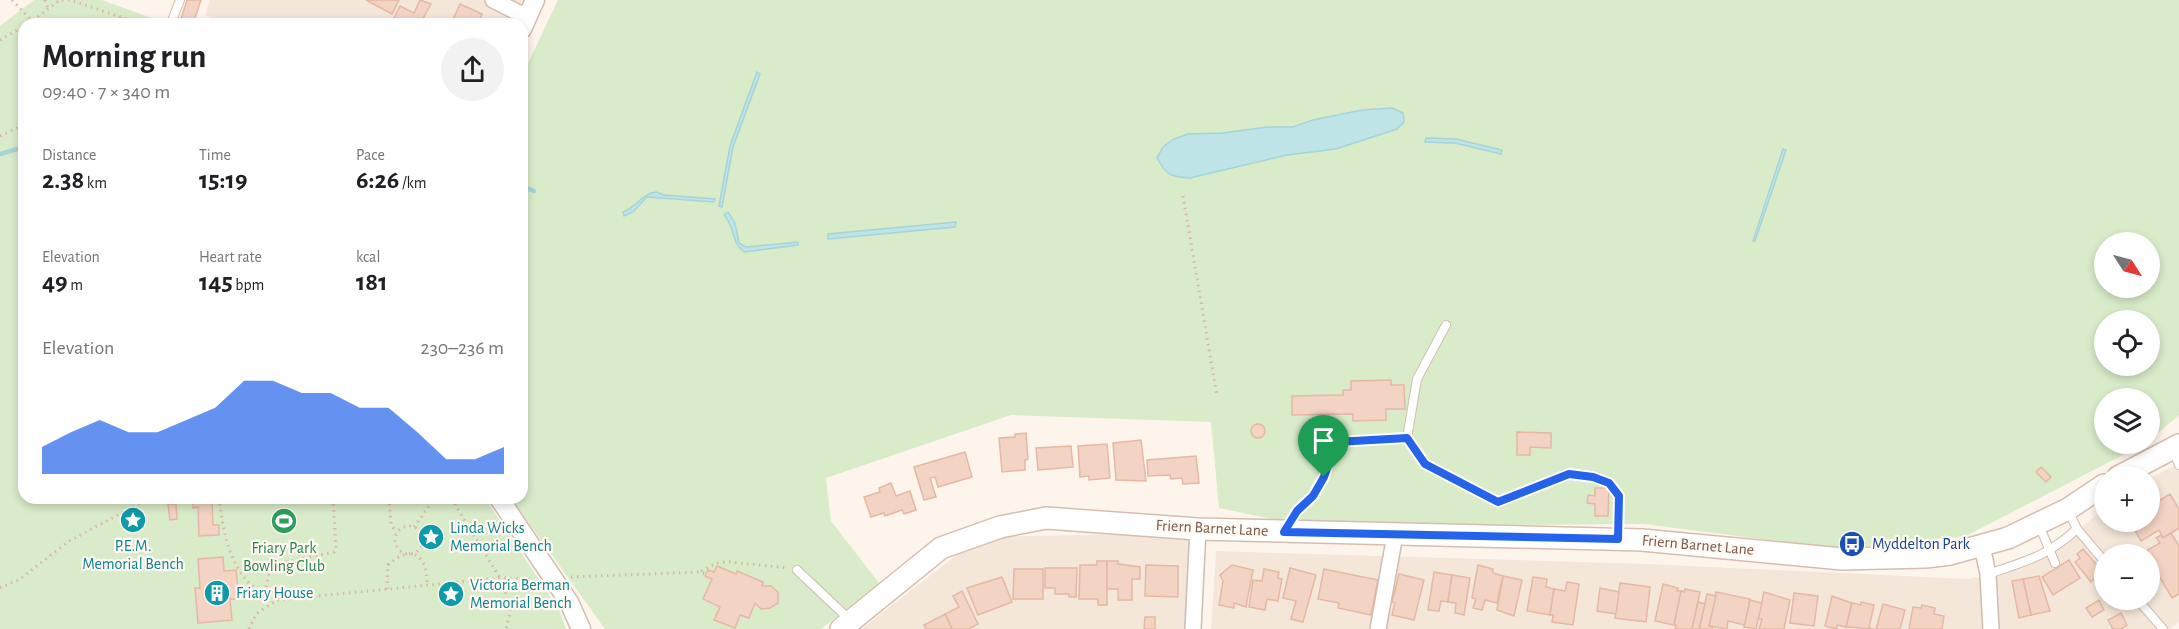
<!DOCTYPE html>
<meta charset="utf-8">
<style>
body{margin:0;font-family:"Alegreya Sans",sans-serif;background:#f2f2f2;color:#202124;height:100vh;display:flex;flex-direction:column;font-size:22px;white-space:nowrap}
*{box-sizing:border-box;margin:0}
p{font-size:20px;color:#757577}
.icon{flex:none;width:33px;height:33px;fill:none;stroke:currentColor;stroke-width:2;stroke-linecap:round;stroke-linejoin:round}
.map{position:relative;flex:1;overflow:hidden}
.drawer{position:absolute;left:18px;top:18px;width:510px;height:486px;display:flex;flex-direction:column;background:#fff;border-radius:18px;box-shadow:0 3px 9px #0003}
.drawer>*{flex:none}
.needle{width:39px;rotate:126deg}
.tools{position:absolute;left:2094px;top:232px;display:grid;gap:12px}
.tools a{display:grid;place-items:center;width:66px;height:66px;border-radius:50%;background:#fff;box-shadow:0 3px 9px #0003;font-size:30px}
.pin{position:absolute;display:grid;place-items:center;width:51px;height:51px;color:#fff;margin:-62px -26px;border-radius:50% 50% 50% 0;rotate:-45deg;box-shadow:0 0 6px #0007}
.pin .icon{rotate:45deg}
.round{display:grid;place-items:center;flex:none;width:63px;height:63px;border-radius:32px;background:#f2f2f2}
.head{display:flex;align-items:center;justify-content:space-between;height:102px;padding:0 24px}
h1{font-size:33px;font-weight:600;line-height:45px}
.metrics{display:grid;grid-template-columns:repeat(3,1fr);gap:9px;height:102px;padding:6px 24px}
.metrics div{display:grid;align-content:center}
.metrics b{font-size:26px;font-weight:600}
.metrics small{font-size:16px;font-weight:400}
.metrics p{font-size:16px}
.chart{height:168px;padding:12px 24px}
.chart p{display:flex;justify-content:space-between}
.chart svg{width:100%;height:108px;margin-top:6px;fill:#2563eb;opacity:.7}
.map>svg:first-child{display:block}
.residential{fill:#f4e7da;fill-rule:evenodd}
.green{fill:#d9ebc9;fill-rule:evenodd}
.water{fill:#bfe4e7;stroke:#a6d4d9;stroke-width:1.5}
.lines{fill:none;stroke-linecap:round;stroke-linejoin:round}
.stream{stroke:#a6d4d9;stroke-width:4.5}
.building{fill:#f2d3c4;stroke:#e5b8a4;stroke-width:1.5}
.service-casing{stroke:#d0bcb0;stroke-width:10}
.minor-casing{stroke:#d0bcb0;stroke-width:18}
.tertiary-casing{stroke:#d0bcb0;stroke-width:21}
.secondary-casing{stroke:#d5beb0;stroke-width:24}
.path{stroke:#d8b6a6;stroke-width:3;stroke-dasharray:1.5 4.5;stroke-linecap:butt}
.service{stroke:#fff;stroke-width:8}
.minor{stroke:#fff;stroke-width:15}
.tertiary{stroke:#fff;stroke-width:18}
.secondary{stroke:#fff;stroke-width:21}
.route-casing{stroke:#fff;stroke-width:12}
.route{stroke:#2563eb;stroke-width:8}
.labels{text-anchor:middle;dominant-baseline:central;stroke-width:4.5;stroke-linejoin:round;paint-order:stroke}
.culture-label{font-size:16px;fill:#0d838f;stroke:#fff9f3;text-anchor:start}
.street-label{font-size:16px;fill:#795a4e;stroke:#fff9f3}
.transit-label{font-size:16px;fill:#164399;stroke:#fff9f3;text-anchor:start}
.leisure-label{font-size:16px;fill:#27864d;stroke:#fff9f3}
</style>
<div class="map">
<svg width="2179" height="629" viewBox="0 0 2179 629">
<rect width="100%" height="100%" fill="#fdf5ec"/>
<!-- residential -->
<g class="residential">
<polygon points="210,0 522,0 511,24 224,24 205,15"/>
<path d="M 2179,463 L 2179,621 L 2170,629 L 1211,629 L 1216,551 L 1647,564 L 1969,579 L 2006,570 L 2042,559 L 2104,509 L 2104,522 L 2150,522 L 2150,478 ZM 2104,555 L 2150,555 L 2150,600 L 2104,600 Z"/>
<polygon points="1193,533 1189,629 861,629 980,537"/>
</g>
<!-- green -->
<g class="green">
<polygon points="34,0 102,0 168,24 24,24 24,498 485,498 559,610 566,629 0,629 0,26"/>
<path d="M 558,0 L 2179,0 L 2179,415 L 2150,440 L 2150,399 L 2104,399 L 2104,444 L 2144,444 L 1966,536 L 1837,549 L 1644,524 L 1306,526 L 1219,508 L 1211,422 L 1011,415 L 826,478 L 831,521 L 879,583 L 821,629 L 605,629 L 511,498 L 522,498 L 522,76 ZM 2104,243 L 2150,243 L 2150,288 L 2104,288 ZM 2104,321 L 2150,321 L 2150,366 L 2104,366 Z"/>
</g>
<!-- water -->
<g class="water">
<polygon points="757,72 760,74 733,147 722,207 719,206 730,146"/>
<path d="M 1392,108 L 1403,113 L 1404,122 L 1397,129 L 1336,149 L 1287,155 L 1190,178 C 1171,177 1166,175 1157,158 L 1163,147 L 1174,139 L 1188,134 L 1222,133 L 1268,127 L 1293,127 L 1313,120 L 1362,110 Z"/>
<polygon points="1426,138 1456,139 1502,150 1501,154 1455,143 1425,142"/>
<polygon points="1783,149 1786,150 1755,241 1753,241"/>
<path d="M 656,192 L 664,195 L 715,199 L 714,202 L 647,197 L 633,212 L 624,216 L 623,212 C 637,207 641,194 656,192 Z"/>
<path d="M 728,212 L 735,223 L 739,243 L 746,247 L 798,242 L 798,245 L 744,252 C 730,241 736,228 724,215 Z"/>
<polygon points="956,222 955,227 828,239 828,234"/>
</g>
<g class="lines">
<!-- stream -->
<g class="stream">
<polyline points="0,154 24,147"/>
<polyline points="522,186 534,191"/>
</g>
</g>
<!-- building -->
<g class="building">
<polygon points="187,0 201,0 193,24 180,22"/>
<polygon points="366,0 399,0 392,14"/>
<polygon points="420,0 431,4 420,24 406,24 394,18 400,6 414,13"/>
<polygon points="460,4 482,14 478,24 451,24"/>
<polygon points="1391,380 1391,385 1404,385 1405,409 1386,409 1386,420 1353,421 1353,414 1292,415 1292,396 1343,395 1343,390 1351,390 1351,381"/>
<circle cx="1258" cy="431" r="7"/>
<polygon points="1517,432 1551,433 1551,448 1530,447 1530,455 1517,455"/>
<polygon points="1026,433 1028,459 1025,460 1025,470 1002,472 999,438 1015,437 1015,434"/>
<polygon points="1141,440 1146,481 1116,480 1113,443"/>
<polygon points="1107,444 1110,478 1089,480 1089,476 1080,477 1078,446"/>
<polygon points="1071,446 1073,467 1038,470 1036,448"/>
<polygon points="965,452 972,477 938,487 935,477 930,478 936,497 924,500 914,467"/>
<polygon points="1196,456 1199,483 1183,484 1182,478 1171,479 1170,475 1148,476 1147,460"/>
<polygon points="2041,467 2051,477 2046,482 2036,472"/>
<polygon points="891,483 896,496 910,491 916,510 904,514 902,510 885,516 884,513 871,517 864,497 880,492 879,488"/>
<polygon points="1595,488 1609,488 1608,516 1595,516 1595,504 1587,503 1588,495 1595,496"/>
<polygon points="2170,494 2179,509 2179,528 2163,538 2159,530 2141,541 2130,522 2150,522 2150,506"/>
<polygon points="212,502 213,525 219,525 219,535 199,536 198,507 193,508 193,503"/>
<polygon points="168,504 176,504 177,519 170,520"/>
<polygon points="2171,533 2179,546 2179,594 2172,598 2150,561 2150,555 2146,555 2144,552 2160,543 2156,538 2161,535 2163,538"/>
<polygon points="2083,549 2103,572 2091,582 2075,562 2080,558 2077,554"/>
<polygon points="223,557 224,571 236,570 239,599 230,599 232,620 198,623 195,588 200,588 198,559"/>
<polygon points="2069,560 2080,578 2053,595 2042,577"/>
<polygon points="1097,561 1107,561 1107,605 1098,605 1098,599 1079,599 1080,565 1097,565"/>
<polygon points="1107,561 1118,561 1118,564 1140,567 1140,579 1132,579 1132,600 1118,600 1118,589 1107,589"/>
<polygon points="1146,565 1178,566 1178,597 1145,596"/>
<polygon points="1232,565 1253,570 1246,607 1234,603 1234,608 1219,605 1223,581 1220,575"/>
<polygon points="1478,565 1493,569 1493,573 1503,576 1497,603 1485,600 1482,610 1473,608 1476,599 1472,598"/>
<polygon points="717,566 736,574 737,571 763,582 762,586 771,586 778,592 778,603 770,608 761,609 755,603 749,618 740,615 735,628 714,620 720,607 703,599 712,579 705,576 708,570 714,572"/>
<polygon points="1045,568 1077,568 1076,597 1069,597 1069,594 1055,594 1055,588 1045,588"/>
<polygon points="1290,568 1316,575 1303,622 1291,619 1296,601 1283,598"/>
<polygon points="1014,569 1043,569 1043,599 1013,599"/>
<polygon points="1264,569 1279,572 1278,578 1282,579 1278,601 1267,599 1265,610 1249,607 1253,580 1262,581"/>
<polygon points="1324,569 1378,580 1371,615 1338,608 1339,603 1318,599"/>
<polygon points="1434,572 1452,575 1448,602 1441,601 1439,611 1428,610"/>
<polygon points="1399,574 1424,580 1414,620 1392,615 1395,603 1392,602"/>
<polygon points="1452,575 1470,578 1464,615 1455,613 1456,603 1448,602"/>
<polygon points="1503,576 1522,580 1514,616 1497,610"/>
<polygon points="2039,576 2050,611 2031,615 2023,579"/>
<polygon points="1002,577 1012,602 978,615 967,588"/>
<polygon points="1533,577 1547,579 1546,587 1554,589 1550,615 1527,611"/>
<polygon points="2023,579 2031,615 2019,618 2012,581"/>
<polygon points="1567,582 1579,584 1573,625 1552,622 1553,615 1550,615 1554,589 1565,591"/>
<polygon points="1620,583 1650,587 1646,622 1615,618"/>
<polygon points="1663,584 1678,588 1677,591 1681,591 1674,625 1655,621"/>
<polygon points="1600,588 1619,592 1616,614 1597,611"/>
<polygon points="1685,589 1700,592 1692,629 1675,629 1676,625 1674,625 1681,591 1684,592"/>
<polygon points="962,591 978,624 969,629 952,629 945,614 959,607 953,596"/>
<polygon points="1716,592 1750,599 1745,625 1728,621 1727,629 1709,626"/>
<polygon points="1764,592 1790,600 1784,629 1759,629 1762,619 1758,619"/>
<polygon points="1794,593 1818,596 1814,626 1790,623"/>
<polygon points="1707,594 1716,596 1709,626 1713,627 1712,629 1699,629"/>
<polygon points="1832,596 1852,603 1846,627 1837,625 1837,629 1825,626"/>
<polygon points="1750,600 1762,603 1756,629 1744,627"/>
<polygon points="2099,600 2104,610 2092,617 2086,608"/>
<polygon points="1698,602 1705,604 1699,629 1692,629"/>
<polygon points="1861,602 1874,605 1869,628 1874,629 1846,627 1852,603 1861,605"/>
<polygon points="1883,604 1905,610 1900,629 1876,629"/>
<polygon points="1922,605 1935,608 1934,614 1944,616 1942,629 1909,629 1913,607 1921,608"/>
<polygon points="2121,613 2127,625 2121,629 2113,629 2108,620"/>
<polygon points="945,614 952,629 926,629 924,625"/>
<polygon points="1145,617 1155,617 1155,629 1144,629"/>
</g>
<g class="lines">
<!-- service casing -->
<g class="service-casing">
<g id="service">
<polyline points="173,18 180,0"/>
<polyline points="1446,325 1417,379 1407,438 1425,464 1498,503 1569,474 1593,477 1609,484 1619,496 1618,536"/>
<polyline points="2173,450 2179,465"/>
<polyline points="2068,510 2077,529 2104,561"/>
<polyline points="2039,525 2055,563"/>
<polyline points="1287,528 1297,511 1313,496 1324,477 1336,442 1407,438"/>
<polyline points="797,570 850,620"/>
<path d="M 1988,574 C 2026,561 2046,557 2077,529"/>
<polyline points="2138,600 2163,629"/>
</g>
</g>
<!-- minor casing -->
<g class="minor-casing">
<g id="minor">
<polyline points="493,0 527,17"/>
<polyline points="1982,546 1988,574 1991,629"/>
<polyline points="1193,629 1198,529"/>
<polyline points="1378,629 1395,535"/>
</g>
</g>
<!-- tertiary casing -->
<g class="tertiary-casing">
<g id="tertiary">
<polyline points="522,29 535,0"/>
<polyline points="499,498 569,602 581,629"/>
</g>
</g>
<!-- secondary casing -->
<g class="secondary-casing">
<g id="secondary">
<polyline points="2118,477 2179,445"/>
<polyline points="841,629 941,548 1000,527 1046,518 1198,529 1642,540 1842,559 1926,557 1950,554 2008,538 2068,509 2104,485"/>
</g>
</g>
<!-- path -->
<g class="path">
<polyline points="12,0 32,21"/>
<polyline points="45,0 48,9"/>
<polyline points="119,17 125,24"/>
<polyline points="28,24 60,0 70,0 142,24"/>
<polyline points="0,40 24,26"/>
<polyline points="0,136 24,125"/>
<polyline points="1183,196 1217,396"/>
<path d="M 219,498 C 223,528 227,559 249,583 C 256,590 268,595 277,600"/>
<polyline points="389,498 391,524 396,533"/>
<polyline points="453,498 457,508 500,578 511,609 506,629"/>
<circle cx="409" cy="540" r="14"/>
<polyline points="414,527 435,498"/>
<polyline points="701,571 717,563 730,562 788,568"/>
<polyline points="571,577 699,572 707,574"/>
<polyline points="0,588 20,579 69,541 150,498"/>
<path d="M 387,589 L 388,565 C 412,543 428,556 427,585"/>
<polyline points="265,593 269,573 276,564 334,552 336,548 333,498"/>
<polyline points="249,629 256,614 277,600 500,578 534,579"/>
</g>
<!-- service -->
<use href="#service" class="service"/>
<!-- minor -->
<use href="#minor" class="minor"/>
<!-- tertiary -->
<use href="#tertiary" class="tertiary"/>
<!-- secondary -->
<use href="#secondary" class="secondary"/>
</g>
<g class="lines">
<!-- route casing -->
<g class="route-casing">
<polygon id="route" points="1407,438 1425,464 1498,502 1569,474 1593,477 1609,483 1619,496 1618,539 1284,532 1297,511 1313,496 1324,477 1336,442"/>
</g>
<!-- route -->
<use href="#route" class="route"/>
</g>
<!-- icons -->
<defs>
<g id="sight-disc" transform="scale(1.35)"><circle r="9.5" fill="#0f9aa8" stroke="#fff9f3"/><path d="M0-6L1.8-2.2L6-1.7L2.9 1.2L3.7 5.4L0 3.3L-3.7 5.4L-2.9 1.2L-6-1.7L-1.8-2.2Z" fill="#fff"/></g>
<g id="stadium-disc" transform="scale(1.35)"><circle r="9.5" fill="#2e9e5b" stroke="#fff9f3"/><path d="M0-5a6.5 5 0 1 0 0 10a6.5 5 0 1 0 0-10ZM-3.5-1.8h7v3.6h-7Z" fill="#fff"/></g>
<g id="bus-disc" transform="scale(1.35)"><circle r="9.5" fill="#1a4fb4" stroke="#fff9f3"/><path d="M-5-6H5V4H4V6H2V4H-2V6H-4V4H-5ZM-3.5-4V0h7V-4ZM-3.5 1.2v1.5H-2V1.2ZM2 1.2v1.5H3.5V1.2Z" fill="#fff"/></g>
<g id="building-disc" transform="scale(1.35)"><circle r="9.5" fill="#0f9aa8" stroke="#fff9f3"/><path d="M-4-6H4V6H1V3H-1V6H-4ZM-2.5-4.3h1.7v1.8h-1.7ZM.8-4.3h1.7v1.8H.8ZM-2.5-1h1.7V.8h-1.7ZM.8-1h1.7V.8H.8Z" fill="#fff"/></g>
</defs>
<g fill-rule="evenodd">
<use href="#sight-disc" x="133" y="520"/>
<use href="#stadium-disc" x="284" y="521"/>
<use href="#sight-disc" x="431" y="537"/>
<use href="#bus-disc" x="1852" y="544"/>
<use href="#building-disc" x="217" y="593"/>
<use href="#sight-disc" x="451" y="594"/>
</g>
<g class="labels">
<!-- culture labels -->
<g class="culture-label">
<text x="450" y="528">Linda Wicks<tspan x="450" dy="18">Memorial Bench</tspan></text>
<text x="133" y="546" text-anchor="middle">P.E.M.<tspan x="133" dy="18">Memorial Bench</tspan></text>
<text x="470" y="585">Victoria Berman<tspan x="470" dy="18">Memorial Bench</tspan></text>
<text x="236" y="593">Friary House</text>
</g>
<!-- street labels -->
<g class="street-label">
<text transform="translate(1212 528) rotate(3)">Friern Barnet Lane</text>
<text transform="translate(1698 545) rotate(5)">Friern Barnet Lane</text>
</g>
<!-- transit labels -->
<g class="transit-label">
<text x="1872" y="544">Myddelton Park</text>
</g>
<!-- leisure labels -->
<g class="leisure-label">
<text x="284" y="548">Friary Park<tspan x="284" dy="18">Bowling Club</tspan></text>
</g>
</g>
</svg>
<div class="tools">
<a><svg class="needle" viewBox="-14 -14 28 28"><path d="M0-13l5 13h-10z" fill="#e53935"/><path d="M0 13l5-13h-10z" fill="#757577"/></svg></a>
<a><svg class="icon" aria-label="locate" viewBox="0 0 24 24"><circle cx="12" cy="12" r="6"/><path d="M12 2v4M12 18v4M2 12h4M18 12h4"/></svg></a>
<a><svg class="icon" aria-label="layers" viewBox="0 0 24 24"><path d="M12 4l9 5-9 5-9-5zM3 14l9 5 9-5"/></svg></a>
<a>+</a>
<a>−</a>
</div>
<div class="pin" style="left:1324px;top:477px;background:#1e9e55"><svg class="icon" aria-label="arrive" viewBox="0 0 24 24"><path d="M6 21V4h12l-3 4 3 4H6"/></svg></div>
<section class="drawer">
<div class="head"><div><h1>Morning run</h1><p>09:40 · 7 × 340 m</p></div><a class="round"><svg class="icon" aria-label="share" viewBox="0 0 24 24"><path d="M12 15V3M7 8l5-5 5 5M5 13v7h14v-7"/></svg></a></div>
<div class="metrics">
<div><p>Distance</p><b>2.38<small> km</small></b></div>
<div><p>Time</p><b>15:19</b></div>
<div><p>Pace</p><b>6:26<small> /km</small></b></div>
</div>
<div class="metrics">
<div><p>Elevation</p><b>49<small> m</small></b></div>
<div><p>Heart rate</p><b>145<small> bpm</small></b></div>
<div><p>kcal</p><b>181</b></div>
</div>
<div class="chart"><p><span>Elevation</span>230–236 m</p>
<svg viewBox="0 0 160 44" preserveAspectRatio="none"><path d="M0 44V33L10 27L20 22L30 27L40 27L50 22L60 17L70 6L80 6L90 11L100 11L110 17L120 17L130 27L140 38L150 38L160 33V44z"/></svg>
</div>
</section>
</div>
